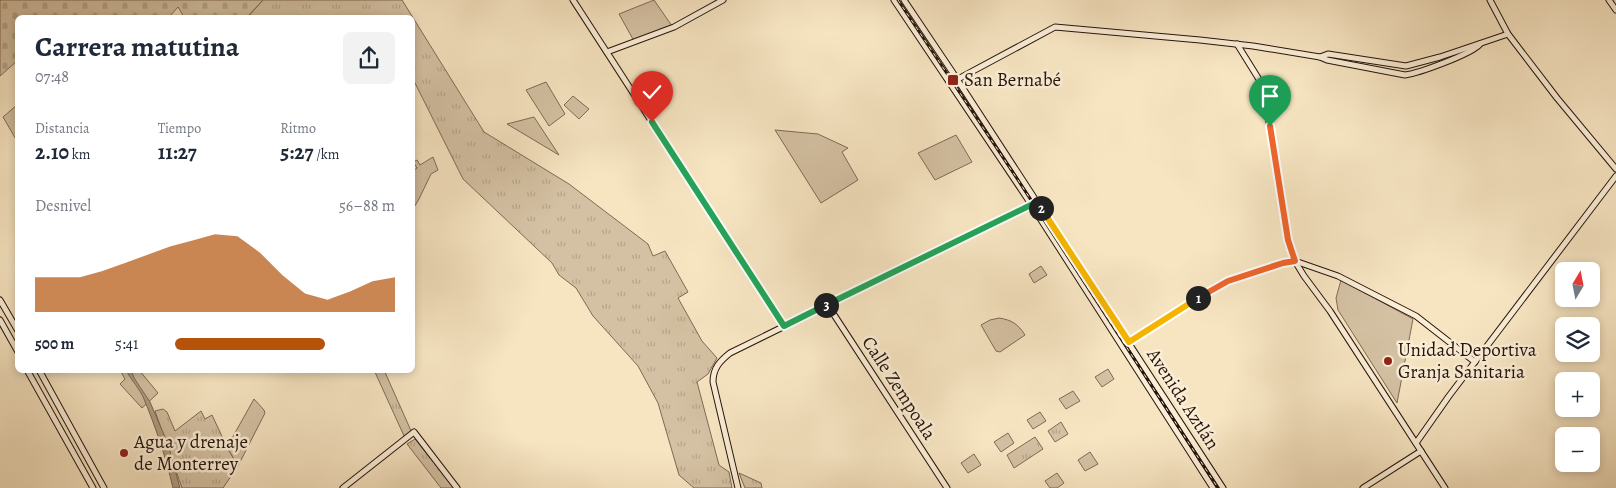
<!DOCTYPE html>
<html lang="es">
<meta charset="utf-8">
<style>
body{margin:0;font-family:Alegreya,serif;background:#f2f2f3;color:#1f2937;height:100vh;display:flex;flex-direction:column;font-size:19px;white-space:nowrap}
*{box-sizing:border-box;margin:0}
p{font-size:16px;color:#747a83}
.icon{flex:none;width:28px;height:28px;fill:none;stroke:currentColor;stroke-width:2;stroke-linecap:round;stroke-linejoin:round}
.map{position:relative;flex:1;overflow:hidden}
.details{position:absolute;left:15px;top:15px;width:400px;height:358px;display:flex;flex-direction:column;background:#fff;border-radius:8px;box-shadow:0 2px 8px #0003}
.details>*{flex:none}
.needle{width:32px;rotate:10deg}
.fabs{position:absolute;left:1555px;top:262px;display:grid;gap:10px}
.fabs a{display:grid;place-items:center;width:45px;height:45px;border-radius:8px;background:#fff;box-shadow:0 2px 8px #0003;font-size:25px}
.pin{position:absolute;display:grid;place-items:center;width:42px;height:42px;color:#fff;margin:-51px -21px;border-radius:50% 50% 50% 0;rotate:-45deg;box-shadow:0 0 5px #0007}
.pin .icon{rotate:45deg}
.km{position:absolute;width:25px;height:25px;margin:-12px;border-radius:50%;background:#222;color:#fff;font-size:14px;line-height:25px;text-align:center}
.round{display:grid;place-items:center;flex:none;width:52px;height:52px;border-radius:8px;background:#f2f2f3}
.headline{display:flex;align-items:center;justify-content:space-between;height:85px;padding:0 20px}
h1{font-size:28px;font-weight:700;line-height:38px}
.metrics{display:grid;grid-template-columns:repeat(3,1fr);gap:8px;height:85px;padding:5px 20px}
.metrics div{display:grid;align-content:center}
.metrics b{font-size:21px;font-weight:700}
.metrics small{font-size:14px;font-weight:400}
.metrics p{font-size:14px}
.chart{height:140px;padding:10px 20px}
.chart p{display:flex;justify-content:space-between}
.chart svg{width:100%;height:90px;margin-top:5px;fill:#b45309;opacity:.7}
ul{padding:0 20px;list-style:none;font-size:16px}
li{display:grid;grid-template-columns:80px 60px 1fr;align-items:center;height:38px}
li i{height:12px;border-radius:6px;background:#b45309}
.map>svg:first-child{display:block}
.grass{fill:url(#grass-tufts);stroke:#7e6a56}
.cemetery{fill:url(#cemetery-stones);stroke:#7e6a56}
.green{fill:#d4c1a3;stroke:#7e6a56}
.water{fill:#b09e83;stroke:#796753}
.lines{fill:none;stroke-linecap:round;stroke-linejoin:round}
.secondary-casing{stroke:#27140a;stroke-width:7}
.secondary{stroke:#faeed7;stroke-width:5}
.rail-casing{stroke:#27140a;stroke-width:3}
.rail{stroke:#faeed7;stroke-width:1;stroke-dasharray:4;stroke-linecap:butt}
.split-1-casing{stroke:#fff;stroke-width:10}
.split-2-casing{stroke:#fff;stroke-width:10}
.split-3-casing{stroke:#fff;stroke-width:10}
.split-4-casing{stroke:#fff;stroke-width:10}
.split-1{stroke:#f0652b;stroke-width:6}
.split-2{stroke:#f5b400;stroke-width:6}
.split-3{stroke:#22a559;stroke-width:6}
.split-4{stroke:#22a559;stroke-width:6}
.poi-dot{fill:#8f2418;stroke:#faeed7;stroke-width:2}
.labels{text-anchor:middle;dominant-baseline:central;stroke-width:5;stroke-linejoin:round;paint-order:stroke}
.poi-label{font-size:19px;fill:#27140a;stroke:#faeed7;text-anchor:start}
.street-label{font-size:19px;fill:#27140a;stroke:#faeed7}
</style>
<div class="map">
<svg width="1616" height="488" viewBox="0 0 1616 488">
<defs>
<pattern id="grass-tufts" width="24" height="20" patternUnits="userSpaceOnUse" patternTransform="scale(1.25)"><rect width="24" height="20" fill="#d4c1a3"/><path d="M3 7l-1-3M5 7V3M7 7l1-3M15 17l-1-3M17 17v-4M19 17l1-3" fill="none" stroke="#b6a58b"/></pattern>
<pattern id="cemetery-stones" width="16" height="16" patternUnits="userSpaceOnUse" patternTransform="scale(1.25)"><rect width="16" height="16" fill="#d4c1a3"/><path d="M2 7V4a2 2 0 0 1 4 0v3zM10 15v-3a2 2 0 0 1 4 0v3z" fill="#b6a58b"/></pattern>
</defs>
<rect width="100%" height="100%" fill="#f7e5c2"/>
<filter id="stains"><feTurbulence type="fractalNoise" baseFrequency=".004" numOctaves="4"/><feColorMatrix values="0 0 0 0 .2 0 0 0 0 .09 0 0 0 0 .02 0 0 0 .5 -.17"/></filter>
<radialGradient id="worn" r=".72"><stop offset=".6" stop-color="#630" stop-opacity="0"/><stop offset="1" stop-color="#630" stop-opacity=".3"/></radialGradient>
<!-- grass -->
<g class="grass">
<polygon points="263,0 402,0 484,132 569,184 648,244 653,256 665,251 688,292 678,298 702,341 717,358 708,374 697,382 719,465 729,472 732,488 694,488 679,475 658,403 638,366 593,316 576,288 559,275 552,263 463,179 413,79 412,18 247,18"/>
<polygon points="374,370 384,370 412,433 405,438"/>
<polygon points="163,409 167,412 175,431 201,411 205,419 212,415 227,447 238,466 223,488 182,488 155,411"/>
<polygon points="1061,422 1068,434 1055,442 1048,431"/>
<polygon points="1035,437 1043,449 1014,468 1007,455"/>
<polygon points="415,439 454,488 441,488 407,444"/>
<polygon points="739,473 761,483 762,488 745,488"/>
</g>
<!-- cemetery -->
<polygon class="cemetery" points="0,0 263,0 247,17 184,17 178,7 169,17 18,18 17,61 0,76"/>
<!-- green -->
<g class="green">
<polygon points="654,0 672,26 634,41 619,14"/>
<polygon points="546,82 565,114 549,126 526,90"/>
<polygon points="573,96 589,109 579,119 564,105"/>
<polygon points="17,105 17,141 3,117"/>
<polygon points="534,117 559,155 507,124"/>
<polygon points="775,130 818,134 848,148 842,152 858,180 821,203"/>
<polygon points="956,135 972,162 935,180 918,153"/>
<polygon points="433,157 438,170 431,174 419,199 413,209 413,171 417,168 413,162 417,160 420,165"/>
<polygon points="1041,266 1047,275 1034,283 1029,274"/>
<polygon points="1341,280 1413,319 1397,403 1338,310 1336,298"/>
<path d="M 999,318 C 1012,320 1018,324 1025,335 L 1000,352 L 996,351 L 981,325 L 990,320 Z"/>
<polygon points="1108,369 1114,379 1102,387 1095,377"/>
<polygon points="120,370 139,370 158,393 142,408 120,384 125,379"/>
<polygon points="1073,391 1080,401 1066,409 1059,399"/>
<polygon points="254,399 264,410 265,413 238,466 227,447"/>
<polygon points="1040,412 1046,421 1033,429 1027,420"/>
<polygon points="1008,433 1014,443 1001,452 994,442"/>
<polygon points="1090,452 1098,464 1085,471 1078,460"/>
<polygon points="974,454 981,465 968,473 961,463"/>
<polygon points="1057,473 1064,483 1057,488 1050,488 1045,481"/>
</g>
<!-- water -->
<path class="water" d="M 126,370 L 131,370 L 134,378 L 150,402 L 168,444 L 180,488 L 173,488 C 166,458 156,428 144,399 C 140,389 131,380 126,370 Z"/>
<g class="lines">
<!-- secondary casing -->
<g class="secondary-casing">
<g id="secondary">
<polyline points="573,0 784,326"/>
<polyline points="894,0 1027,198 1213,488"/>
<polyline points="904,0 951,70 1223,488"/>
<polyline points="1490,0 1508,34 1557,98 1616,169"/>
<polyline points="1609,0 1616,10"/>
<polyline points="1237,44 1260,81 1264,91 1288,240 1293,258 1304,276 1330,311 1445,488"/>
<polyline points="607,52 674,27 723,0"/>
<polyline points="1320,57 1328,54 1406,66 1440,57 1508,34"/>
<path d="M 958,79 L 1055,27 L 1200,40 L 1253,46 L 1320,57 L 1327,60 L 1405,75 C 1419,73 1472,54 1480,44"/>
<polyline points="0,300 18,331"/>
<polyline points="827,304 947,488"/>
<polyline points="0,320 18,352"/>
<polyline points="1129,342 1223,283 1283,263 1295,261 1338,276 1416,316 1475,362"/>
<polyline points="27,370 93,488"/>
<polyline points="39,370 104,488"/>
<polyline points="1416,443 1449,396 1616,176"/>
<polyline points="343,488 414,432 457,488"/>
<path d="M 738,488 L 713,382 C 713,368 720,361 730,353 L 1033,204"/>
<polyline points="1363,488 1421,451"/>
</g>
</g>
<!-- secondary -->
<use href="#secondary" class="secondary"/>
<!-- rail casing -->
<g class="rail-casing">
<polyline id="rail" points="898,0 1018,180 1218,488"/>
</g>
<!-- rail -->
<use href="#rail" class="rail"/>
</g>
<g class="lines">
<!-- split-1 casing -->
<g class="split-1-casing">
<polyline id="split-1" points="1198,298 1228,281 1283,263 1295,261 1288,240 1270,126"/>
</g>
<!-- split-2 casing -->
<g class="split-2-casing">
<polyline id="split-2" points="1041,208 1129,342 1198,298"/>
</g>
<!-- split-3 casing -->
<g class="split-3-casing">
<polyline id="split-3" points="826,305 1037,202 1041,208"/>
</g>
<!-- split-4 casing -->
<g class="split-4-casing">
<polyline id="split-4" points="652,122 784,326 826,305"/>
</g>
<!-- split-1 -->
<use href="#split-1" class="split-1"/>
<!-- split-2 -->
<use href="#split-2" class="split-2"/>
<!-- split-3 -->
<use href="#split-3" class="split-3"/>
<!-- split-4 -->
<use href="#split-4" class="split-4"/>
</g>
<!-- markers -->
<g class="poi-dot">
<rect x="947" y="74" width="12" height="12" rx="2.5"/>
<circle cx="1388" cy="361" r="5"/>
<circle cx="124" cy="453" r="5"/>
</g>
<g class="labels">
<!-- poi labels -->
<g class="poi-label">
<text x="964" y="80">San Bernabé</text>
<text x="1398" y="350">Unidad Deportiva<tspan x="1398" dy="22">Granja Sanitaria</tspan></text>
<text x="134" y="442">Agua y drenaje<tspan x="134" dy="22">de Monterrey</tspan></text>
</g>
<!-- street labels -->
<g class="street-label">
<text transform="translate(899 388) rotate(57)">Calle Zempoala</text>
<text transform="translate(1183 399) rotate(57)">Avenida Aztlán</text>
</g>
</g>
<rect width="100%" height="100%" filter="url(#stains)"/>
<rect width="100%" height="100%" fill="url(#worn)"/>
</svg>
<div class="fabs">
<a><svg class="needle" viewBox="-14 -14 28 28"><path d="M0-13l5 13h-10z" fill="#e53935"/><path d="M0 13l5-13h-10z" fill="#747a83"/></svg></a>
<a><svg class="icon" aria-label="layers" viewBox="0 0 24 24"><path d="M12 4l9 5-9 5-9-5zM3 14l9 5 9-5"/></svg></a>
<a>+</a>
<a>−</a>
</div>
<div class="pin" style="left:1270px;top:126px;background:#1e9e55"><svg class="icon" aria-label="arrive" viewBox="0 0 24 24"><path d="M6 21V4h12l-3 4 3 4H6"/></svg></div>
<div class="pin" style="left:652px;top:122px;background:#d93025"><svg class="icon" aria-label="check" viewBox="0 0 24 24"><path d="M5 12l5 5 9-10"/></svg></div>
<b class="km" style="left:1198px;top:298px">1</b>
<b class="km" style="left:1041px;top:208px">2</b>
<b class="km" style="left:826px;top:305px">3</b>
<section class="details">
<div class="headline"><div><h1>Carrera matutina</h1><p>07:48</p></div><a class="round"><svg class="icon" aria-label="share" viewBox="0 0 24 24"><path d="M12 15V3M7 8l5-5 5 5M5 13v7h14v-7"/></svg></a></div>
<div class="metrics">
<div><p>Distancia</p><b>2.10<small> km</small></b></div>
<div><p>Tiempo</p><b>11:27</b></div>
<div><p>Ritmo</p><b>5:27<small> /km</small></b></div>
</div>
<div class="chart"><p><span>Desnivel</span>56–88 m</p>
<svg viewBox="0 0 160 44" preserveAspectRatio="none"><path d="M0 44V27L10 27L20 27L30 24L40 20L50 16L60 12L70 9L80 6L90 7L100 15L110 26L120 35L130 38L140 34L150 29L160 27V44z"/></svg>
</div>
<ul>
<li><b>500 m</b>5:41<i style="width:68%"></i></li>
</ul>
</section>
</div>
